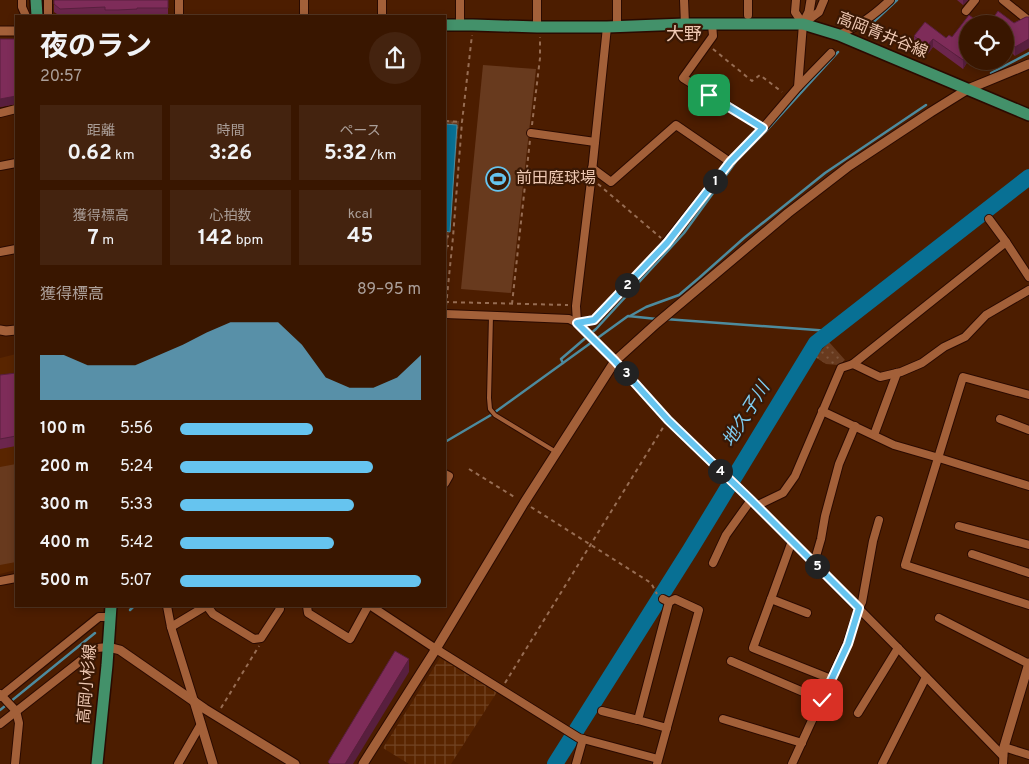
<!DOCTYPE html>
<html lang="ja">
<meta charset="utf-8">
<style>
body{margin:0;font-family:Overpass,"Noto Sans JP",sans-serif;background:#44230f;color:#f1f3f6;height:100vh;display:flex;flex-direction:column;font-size:19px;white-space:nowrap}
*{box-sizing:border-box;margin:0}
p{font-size:16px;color:#ab9f99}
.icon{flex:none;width:28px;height:28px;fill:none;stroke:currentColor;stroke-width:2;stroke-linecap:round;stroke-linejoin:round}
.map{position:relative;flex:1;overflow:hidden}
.details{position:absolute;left:15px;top:15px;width:431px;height:592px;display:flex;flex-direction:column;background:#391600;border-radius:0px;box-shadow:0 2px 8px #0003,0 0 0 1px #533522}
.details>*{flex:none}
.controls{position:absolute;left:959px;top:15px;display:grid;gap:10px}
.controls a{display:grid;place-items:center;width:55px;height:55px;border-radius:50%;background:#391600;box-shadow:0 2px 8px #0003,0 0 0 1px #533522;font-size:25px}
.pin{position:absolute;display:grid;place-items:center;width:42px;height:42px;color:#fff;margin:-21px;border-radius:10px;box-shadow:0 2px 8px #0006}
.km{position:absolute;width:25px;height:25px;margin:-12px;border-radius:50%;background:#222;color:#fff;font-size:14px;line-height:25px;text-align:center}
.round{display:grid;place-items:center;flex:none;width:52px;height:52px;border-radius:26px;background:#44230f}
.head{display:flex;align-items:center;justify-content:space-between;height:85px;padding:0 25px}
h1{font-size:28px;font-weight:700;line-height:38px}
.figures{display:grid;grid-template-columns:repeat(3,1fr);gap:8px;height:85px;padding:5px 25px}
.figures div{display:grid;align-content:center;border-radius:0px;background:#44230f;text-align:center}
.figures b{font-size:21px;font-weight:700}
.figures small{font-size:14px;font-weight:400}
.figures p{font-size:14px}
.chart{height:140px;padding:10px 25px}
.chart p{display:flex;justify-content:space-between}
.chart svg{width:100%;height:90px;margin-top:5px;fill:#66c4ef;opacity:.7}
ul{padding:0 25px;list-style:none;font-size:16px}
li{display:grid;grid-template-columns:80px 60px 1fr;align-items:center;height:38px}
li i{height:12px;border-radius:6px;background:#66c4ef}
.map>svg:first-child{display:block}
.built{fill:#592500}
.industrial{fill:url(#industrial-grid)}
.park{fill:url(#park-dots)}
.pitch{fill:#683a1e}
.water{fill:#087094;stroke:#4d8b9e}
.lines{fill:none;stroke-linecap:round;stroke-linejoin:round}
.stream{stroke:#4d8b9e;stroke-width:2.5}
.river{stroke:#087094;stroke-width:16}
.service-casing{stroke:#2a0a00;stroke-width:6}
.minor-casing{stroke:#2a0a00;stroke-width:10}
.tertiary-casing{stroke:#2a0a00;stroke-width:11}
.primary-casing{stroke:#2a0a00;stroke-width:14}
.path{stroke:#976d53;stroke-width:2;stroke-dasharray:4 4;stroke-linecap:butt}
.service{stroke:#a36039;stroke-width:4}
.minor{stroke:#a36039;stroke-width:8}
.tertiary{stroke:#a36039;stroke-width:9}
.primary{stroke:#43916a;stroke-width:11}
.wall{fill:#6c264d}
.shaded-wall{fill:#581f3e}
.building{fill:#7e2c59;stroke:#581f3e}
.route-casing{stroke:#fff;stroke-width:10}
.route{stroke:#66c4ef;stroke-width:6}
.labels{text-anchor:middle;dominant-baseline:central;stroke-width:4.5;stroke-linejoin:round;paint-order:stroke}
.street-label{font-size:16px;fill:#efc9b4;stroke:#3a1804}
.poi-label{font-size:16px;fill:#efc9b4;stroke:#3a1804;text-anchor:start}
.neighbourhood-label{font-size:18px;fill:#efc9b4;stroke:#3a1804}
.water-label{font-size:18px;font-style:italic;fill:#80cef2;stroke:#3a1804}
</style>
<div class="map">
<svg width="1029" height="764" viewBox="0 0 1029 764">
<defs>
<pattern id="industrial-grid" width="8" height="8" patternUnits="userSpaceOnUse" patternTransform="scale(1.25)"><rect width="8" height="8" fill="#592500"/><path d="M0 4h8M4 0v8" fill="none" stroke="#714323"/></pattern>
<pattern id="park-dots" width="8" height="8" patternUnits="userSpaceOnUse" patternTransform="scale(1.25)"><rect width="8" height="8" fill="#683a1e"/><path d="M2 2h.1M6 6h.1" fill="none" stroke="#7e553c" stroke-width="1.8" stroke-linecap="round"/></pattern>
</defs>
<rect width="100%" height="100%" fill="#4c1d00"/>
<!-- built -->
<polygon class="built" points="16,354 16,570 0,574 0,358"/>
<!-- industrial -->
<polygon class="industrial" points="440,658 497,692 451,764 409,764 383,748"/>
<!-- park -->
<g class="park">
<polygon points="445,120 459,121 445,274"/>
<polygon points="829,342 845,360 838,365 826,364 815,357"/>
</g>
<!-- pitch -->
<g class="pitch">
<polygon points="483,65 536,69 511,293 461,289"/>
<polygon points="16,464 16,562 0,565 0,467"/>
</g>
<!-- water -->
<polygon class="water" points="445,124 457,125 450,232 445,231"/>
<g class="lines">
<!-- stream -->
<g class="stream">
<polyline points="867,28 897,0"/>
<polyline points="991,73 1029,53"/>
<polyline points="630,316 646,307 679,295 699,278 744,238 825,173 926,105"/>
<polyline points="665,319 830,331"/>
<polyline points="563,363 561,359 596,329 684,233 737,160 767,130 838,52"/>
<polyline points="445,442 491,415 628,316 657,319"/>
<polyline points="130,610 134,606"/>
<polyline points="0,710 95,633"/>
</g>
<!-- river -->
<polyline class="river" points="555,764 690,550 816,343 1029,177"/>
<!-- service casing -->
<g class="service-casing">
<polyline id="service" points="491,316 489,398 490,409 495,415 556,452"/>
</g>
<!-- minor casing -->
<g class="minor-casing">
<g id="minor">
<polyline points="22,0 22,7 26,16"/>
<polyline points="48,0 48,16"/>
<polyline points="179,0 179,16"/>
<polyline points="304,0 304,16"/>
<polyline points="382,0 382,16"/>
<polyline points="460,0 460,25"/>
<polyline points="537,0 537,27"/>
<polyline points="617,0 617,26"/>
<polyline points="684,0 685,24"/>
<polyline points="748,0 748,15"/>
<polyline points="1003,0 1029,21"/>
<polyline points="966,11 975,0"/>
<polyline points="804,23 819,12 824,0"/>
<polyline points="712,24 713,36 683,78 763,128"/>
<path d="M 839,35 C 861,24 872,17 890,0"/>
<polyline points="798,87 831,53"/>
<polyline points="0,113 16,109"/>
<polyline points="531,133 595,142"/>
<polyline points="0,166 16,163"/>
<polyline points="592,168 611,182 676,125 730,162"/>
<polyline points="989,219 1006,242 1029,277"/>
<polyline points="0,252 16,249"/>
<polyline points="445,314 569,319 577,323 615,361 668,420 751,500 898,648 1003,756"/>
<polyline points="577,323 594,320 657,254 730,162 763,128 798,87 803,24 795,12 796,0"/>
<polyline points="577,323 576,306 591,181 607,27"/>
<polyline points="853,364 1006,242"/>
<polyline points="1029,395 963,377 905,565 1029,605"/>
<polyline points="822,411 894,445 939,458 1029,486"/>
<polyline points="1000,419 1029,430"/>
<polyline points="874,435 897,373"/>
<polyline points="445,474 449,476 445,483"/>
<polyline points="756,506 783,493 795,476 841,368 853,364 880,377 901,372 922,363 944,347 965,337 986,315 1029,290"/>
<polyline points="959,526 1029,545"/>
<polyline points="972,554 1029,573"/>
<polyline points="713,563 726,535 751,500"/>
<polyline points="814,563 821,539 825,516 839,464 855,426"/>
<polyline points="0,581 16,578"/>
<polyline points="771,599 792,541"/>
<polyline points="167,606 171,627 194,701"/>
<polyline points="207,606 213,614 254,639 261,638 280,609 279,606"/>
<polyline points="307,606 308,613 350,639 368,606"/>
<polyline points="371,606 436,649 579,738 583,739 576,764"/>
<polyline points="807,613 771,599 753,648 831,679"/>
<polyline points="939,618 1029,664"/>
<polyline points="171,627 206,606"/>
<polyline points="731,661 822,700"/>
<polyline points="0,694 16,711 19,723 15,764"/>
<polyline points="0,697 99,617 110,617"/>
<polyline points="602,711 638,720"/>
<polyline points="858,713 898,648"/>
<polyline points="723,719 802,743"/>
<polyline points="0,724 97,648 108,647"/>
<polyline points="667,728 638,720 669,602"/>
<polyline points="583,739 658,759"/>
<polyline points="178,764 201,724"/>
<polyline points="657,764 699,610 675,599 669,602 663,599"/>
<polyline points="792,764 847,644 859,608 862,602 873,541 879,520"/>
<polyline points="882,764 926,677"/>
<polyline points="1003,764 1004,747 1029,755"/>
</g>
</g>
<!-- tertiary casing -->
<g class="tertiary-casing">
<g id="tertiary">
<polyline points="803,24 809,12 811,0"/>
<polyline points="0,31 16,31"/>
<polyline points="0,330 6,331 16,330"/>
<polyline points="108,647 120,650 205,709 295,764"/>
<polyline points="194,701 213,764"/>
<polyline points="1004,747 1029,663"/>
<polyline points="363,764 436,649 524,503 615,361 657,323 788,213 849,166 931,112 968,89 1029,64"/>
</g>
</g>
<!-- primary casing -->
<g class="primary-casing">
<g id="primary">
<polyline points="36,0 37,16"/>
<polyline points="445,25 473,25 537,27 607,27 685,24 803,24 839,35 1029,115"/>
<polyline points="97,764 107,665 111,606"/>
</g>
</g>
<!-- path -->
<g class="path">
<polyline points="713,49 752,81 760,75 782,92"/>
<polyline points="445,121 462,122"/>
<polyline points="532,125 540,58 540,37"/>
<polyline points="598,184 661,238"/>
<polyline points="445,236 453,237"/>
<polyline points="445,246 453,246"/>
<polyline points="445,302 568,305"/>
<polyline points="512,304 530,140"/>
<polyline points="446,306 453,237 462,122 472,35"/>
<polyline points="469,469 516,498"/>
<polyline points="531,507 651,583 657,594"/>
<polyline points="505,683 664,426"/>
<polyline points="221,708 259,646"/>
</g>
<!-- service -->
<use href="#service" class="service"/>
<!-- minor -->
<use href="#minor" class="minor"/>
<!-- tertiary -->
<use href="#tertiary" class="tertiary"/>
<!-- primary -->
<use href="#primary" class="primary"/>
</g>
<!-- wall -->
<g class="wall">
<polygon points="54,0 168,0 168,15 137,15 137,16 105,16 105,14 60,16 54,12"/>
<polygon points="957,0 968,0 963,5"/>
<polygon points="1026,17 1015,56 1012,53 1005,57 1005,24 1014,23"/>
<polygon points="914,36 946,38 952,37 968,61 963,69 933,47 927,55 914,45"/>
<polygon points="0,39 16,39 16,104 0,107"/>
<polygon points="983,61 995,61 987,65"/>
<polygon points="16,373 16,446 0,449 0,375"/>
</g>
<!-- shaded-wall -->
<g class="shaded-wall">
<polygon points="963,0 968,0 963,5"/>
<polygon points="933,39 933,47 927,55 927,46"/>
<polygon points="1029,39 1029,48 1015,56 1015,47"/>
<polygon points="1012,44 1012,53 1005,57 1005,48"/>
<polygon points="968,53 968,61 963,69 963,60"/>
<polygon points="987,61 995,61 987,65"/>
<polygon points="15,96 15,104 0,107 0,99"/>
<polygon points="409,659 409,672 353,764 345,764"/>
</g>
<!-- building -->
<g class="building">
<polygon points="54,0 168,0 168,8 137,8 137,9 118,10 105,10 105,7 60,9 54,4"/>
<polygon points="998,11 1014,23 1026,17 1029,17 1029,39 1015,47 1012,44 1005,48 1005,24 989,24"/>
<polygon points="969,15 981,24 968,24 968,53 963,60 933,39 927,46 914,36 925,22 946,38 949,35 952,37"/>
<polygon points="0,39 16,39 16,96 0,99"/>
<polygon points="16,373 16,436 0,439 0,375"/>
<polygon points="395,651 409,659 345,764 330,764 328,762"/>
</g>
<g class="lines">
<!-- route casing -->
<g class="route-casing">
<polyline id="route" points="709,95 763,128 730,162 667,243 594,320 577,323 615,361 668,420 751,500 859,608 848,644 822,700"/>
</g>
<!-- route -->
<use href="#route" class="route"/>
</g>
<!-- icons -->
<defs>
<g id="stadium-ring" transform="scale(1.25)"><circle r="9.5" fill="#3a1804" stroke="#66c4ef" stroke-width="1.5"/><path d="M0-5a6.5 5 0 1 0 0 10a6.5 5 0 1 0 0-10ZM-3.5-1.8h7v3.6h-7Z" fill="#66c4ef"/></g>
</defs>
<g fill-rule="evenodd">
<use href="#stadium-ring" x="498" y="179"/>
</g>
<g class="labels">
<!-- street labels -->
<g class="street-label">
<text transform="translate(882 36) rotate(22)">高岡青井谷線</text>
<text transform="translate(88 684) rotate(-85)">高岡小杉線</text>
</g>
<!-- poi labels -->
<g class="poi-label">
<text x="516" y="179">前田庭球場</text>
</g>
<!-- neighbourhood labels -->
<g class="neighbourhood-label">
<text x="684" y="35">大野</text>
</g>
<!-- water labels -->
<g class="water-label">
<text transform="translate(747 415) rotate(-58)">地久子川</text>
</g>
</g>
</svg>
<div class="controls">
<a><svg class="icon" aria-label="locate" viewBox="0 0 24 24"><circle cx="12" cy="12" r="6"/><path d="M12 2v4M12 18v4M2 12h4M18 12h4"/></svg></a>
</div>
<div class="pin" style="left:709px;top:95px;background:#1e9e55"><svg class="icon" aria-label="arrive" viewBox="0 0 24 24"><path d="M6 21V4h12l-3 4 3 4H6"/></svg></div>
<div class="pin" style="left:822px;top:700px;background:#d93025"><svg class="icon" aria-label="check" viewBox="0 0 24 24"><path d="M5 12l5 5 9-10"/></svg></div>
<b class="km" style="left:715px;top:181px">1</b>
<b class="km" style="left:627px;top:285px">2</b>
<b class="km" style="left:626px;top:373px">3</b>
<b class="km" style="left:720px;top:471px">4</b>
<b class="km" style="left:817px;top:566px">5</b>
<section class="details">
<div class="head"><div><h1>夜のラン</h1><p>20:57</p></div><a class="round"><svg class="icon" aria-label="share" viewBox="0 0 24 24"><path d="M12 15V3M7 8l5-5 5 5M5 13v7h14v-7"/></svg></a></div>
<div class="figures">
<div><p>距離</p><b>0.62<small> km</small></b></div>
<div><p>時間</p><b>3:26</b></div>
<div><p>ペース</p><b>5:32<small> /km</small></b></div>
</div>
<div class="figures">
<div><p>獲得標高</p><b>7<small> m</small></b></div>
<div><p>心拍数</p><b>142<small> bpm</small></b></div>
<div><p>kcal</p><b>45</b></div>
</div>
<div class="chart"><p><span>獲得標高</span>89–95 m</p>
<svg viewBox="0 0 160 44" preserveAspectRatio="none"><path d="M0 44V22L10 22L20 27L30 27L40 27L50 22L60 17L70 11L80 6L90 6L100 6L110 17L120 33L130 38L140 38L150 33L160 22V44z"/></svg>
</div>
<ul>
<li><b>100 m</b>5:56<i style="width:55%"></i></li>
<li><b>200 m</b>5:24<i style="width:80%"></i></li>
<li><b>300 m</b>5:33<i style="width:72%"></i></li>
<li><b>400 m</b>5:42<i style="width:64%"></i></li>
<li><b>500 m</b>5:07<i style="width:100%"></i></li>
</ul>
</section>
</div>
